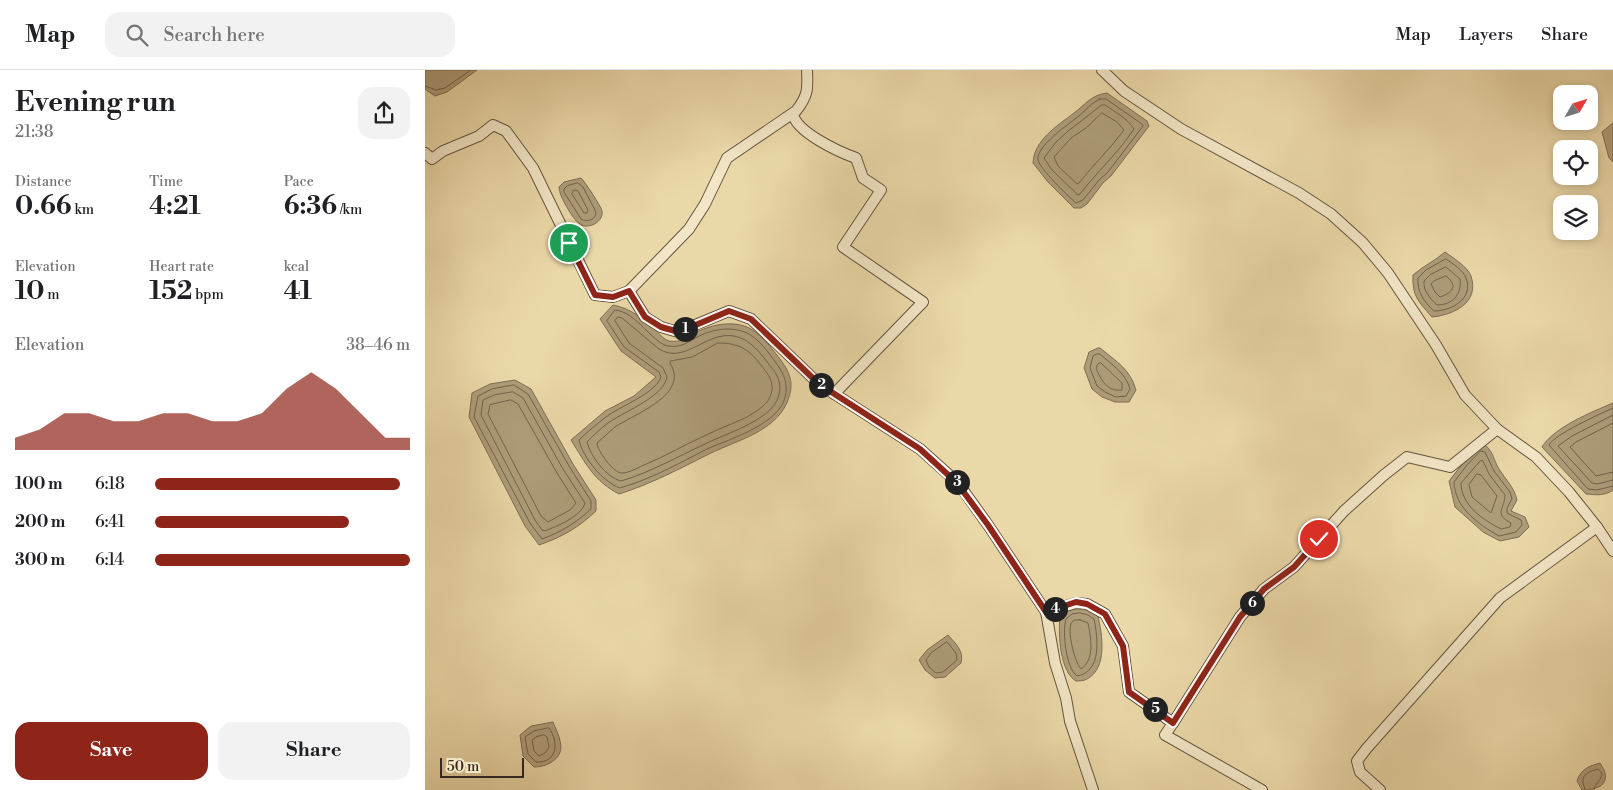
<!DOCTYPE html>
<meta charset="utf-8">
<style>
body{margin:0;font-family:"Libre Bodoni",serif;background:#f2f2f2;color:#202124;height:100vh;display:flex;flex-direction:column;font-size:19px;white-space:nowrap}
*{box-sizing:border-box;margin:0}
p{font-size:16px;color:#757577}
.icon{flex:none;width:28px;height:28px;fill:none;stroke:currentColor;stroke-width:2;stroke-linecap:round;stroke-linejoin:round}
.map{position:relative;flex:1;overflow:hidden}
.side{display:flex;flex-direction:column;background:#fff;width:425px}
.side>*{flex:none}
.needle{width:32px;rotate:51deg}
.controls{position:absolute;left:1128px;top:15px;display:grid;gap:10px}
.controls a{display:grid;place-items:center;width:45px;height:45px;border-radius:10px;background:#fff;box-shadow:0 2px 8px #0003;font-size:25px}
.scale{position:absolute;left:15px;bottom:12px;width:84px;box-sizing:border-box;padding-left:5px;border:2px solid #37291d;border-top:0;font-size:14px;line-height:18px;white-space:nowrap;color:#37291d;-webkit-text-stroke:4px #f2e6c6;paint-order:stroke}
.pin{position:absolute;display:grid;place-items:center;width:42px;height:42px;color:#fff;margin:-21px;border:2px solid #fff;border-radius:50%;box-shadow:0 1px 5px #0007}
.km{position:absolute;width:25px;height:25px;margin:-12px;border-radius:50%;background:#222;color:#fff;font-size:14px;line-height:25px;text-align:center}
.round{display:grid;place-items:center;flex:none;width:52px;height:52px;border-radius:15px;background:#f2f2f2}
.summary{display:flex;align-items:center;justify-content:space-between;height:85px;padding:0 15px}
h1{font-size:28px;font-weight:700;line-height:38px}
.metrics{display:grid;grid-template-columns:repeat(3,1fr);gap:8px;height:85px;padding:5px 15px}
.metrics div{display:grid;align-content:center}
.metrics b{font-size:25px;font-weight:700}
.metrics small{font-size:14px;font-weight:400}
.metrics p{font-size:14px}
.chart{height:140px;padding:10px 15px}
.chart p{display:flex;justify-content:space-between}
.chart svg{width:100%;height:90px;margin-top:5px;fill:#8f2418;opacity:.7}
.cta{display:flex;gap:10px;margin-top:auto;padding:10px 15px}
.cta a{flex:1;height:58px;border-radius:15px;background:#8f2418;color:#fff;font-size:20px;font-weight:700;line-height:58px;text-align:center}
.cta a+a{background:#f2f2f2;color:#202124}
ul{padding:0 15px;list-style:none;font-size:16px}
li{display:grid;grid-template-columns:80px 60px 1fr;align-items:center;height:38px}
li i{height:12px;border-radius:6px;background:#8f2418}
header{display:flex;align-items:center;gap:30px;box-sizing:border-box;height:70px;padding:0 25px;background:#fff;border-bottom:1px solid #e0e0e0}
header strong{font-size:24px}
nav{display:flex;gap:28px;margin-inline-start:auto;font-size:18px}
.search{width:350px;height:45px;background:#f2f2f2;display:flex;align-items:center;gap:12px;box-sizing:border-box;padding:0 18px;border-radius:15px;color:#757577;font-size:19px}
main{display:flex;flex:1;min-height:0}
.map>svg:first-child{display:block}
.water{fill:#ae9c79;stroke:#7e6e54}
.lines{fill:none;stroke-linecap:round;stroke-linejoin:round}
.shore{stroke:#72624b;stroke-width:1}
.street-casing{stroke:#645540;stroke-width:12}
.street{stroke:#f2e6c6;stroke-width:10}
.route-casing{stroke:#fff;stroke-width:10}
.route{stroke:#8f2418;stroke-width:6}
</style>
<header>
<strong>Map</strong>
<div class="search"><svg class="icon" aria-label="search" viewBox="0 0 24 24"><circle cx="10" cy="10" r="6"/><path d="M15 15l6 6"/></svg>Search here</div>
<nav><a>Map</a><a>Layers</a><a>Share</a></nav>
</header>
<main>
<section class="side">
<div class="summary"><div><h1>Evening run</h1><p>21:38</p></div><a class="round"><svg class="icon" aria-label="share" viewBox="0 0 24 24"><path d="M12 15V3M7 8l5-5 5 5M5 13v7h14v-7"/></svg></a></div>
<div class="metrics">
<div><p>Distance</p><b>0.66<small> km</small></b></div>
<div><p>Time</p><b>4:21</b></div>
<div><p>Pace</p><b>6:36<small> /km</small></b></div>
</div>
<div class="metrics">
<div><p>Elevation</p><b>10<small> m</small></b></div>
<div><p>Heart rate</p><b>152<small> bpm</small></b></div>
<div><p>kcal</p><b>41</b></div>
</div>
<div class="chart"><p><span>Elevation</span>38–46 m</p>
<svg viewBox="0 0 160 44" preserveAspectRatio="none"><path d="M0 44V38L10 34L20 26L30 26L40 30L50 30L60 26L70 26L80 30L90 30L100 26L110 14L120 6L130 14L140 26L150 38L160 38V44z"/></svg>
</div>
<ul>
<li><b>100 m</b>6:18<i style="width:96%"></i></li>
<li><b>200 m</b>6:41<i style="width:76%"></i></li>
<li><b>300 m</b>6:14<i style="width:100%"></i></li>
</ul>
<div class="cta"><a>Save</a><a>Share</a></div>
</section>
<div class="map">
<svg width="1188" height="720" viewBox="0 0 1188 720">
<rect width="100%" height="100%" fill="#ebd8a8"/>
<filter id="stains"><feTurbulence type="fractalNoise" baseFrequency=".004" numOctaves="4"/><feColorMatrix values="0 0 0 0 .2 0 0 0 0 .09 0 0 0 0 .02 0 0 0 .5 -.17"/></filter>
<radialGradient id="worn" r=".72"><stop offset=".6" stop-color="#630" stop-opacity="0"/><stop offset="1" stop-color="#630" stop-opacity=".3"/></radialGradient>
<!-- water -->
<g class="water">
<polygon points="0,0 52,0 22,22 10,26 0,19"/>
<path d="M 682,23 L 722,51 L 724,56 L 686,106 L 678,113 L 662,134 L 656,138 L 649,138 L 623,112 L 608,93 C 609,70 632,56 649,43 C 661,34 666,25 682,23 Z"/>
<polygon points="1188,53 1188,92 1184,88 1177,62"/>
<path d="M 156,108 C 160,112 176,136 177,141 C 179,152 163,160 155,154 C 150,151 146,144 143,139 C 139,132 135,126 134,117 L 139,112 Z"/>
<path d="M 1020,182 C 1028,188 1042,196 1046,206 C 1055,233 1028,245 1007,247 C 993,231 987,226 988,205 C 998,196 1010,191 1020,182 Z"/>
<path d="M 188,235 C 205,238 217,248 229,259 C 234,263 238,269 244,271 C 256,273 262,267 272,262 C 288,254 310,250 326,259 C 338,266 347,279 355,289 C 364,301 369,312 364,327 C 354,361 312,370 284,384 C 254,399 226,414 194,424 C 169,411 161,394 146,370 L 180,341 L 209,326 L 231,307 L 196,281 L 175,249 Z"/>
<path d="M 673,278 L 675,278 C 692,292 705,299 711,320 L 704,332 L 690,332 L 677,327 L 667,319 L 659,298 L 664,282 Z"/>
<path d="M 90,310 L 106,319 L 148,394 L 171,430 L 171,441 C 153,458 137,467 114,475 L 100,456 L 44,347 L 47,323 L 65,314 Z"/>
<path d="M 1188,333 L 1188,420 C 1180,426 1171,425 1161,424 L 1117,377 C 1129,357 1167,342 1188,333 Z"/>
<path d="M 1060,375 C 1068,381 1069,391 1074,399 C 1081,410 1089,417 1092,430 L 1086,441 L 1100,447 L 1104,457 L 1094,467 L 1075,471 L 1058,462 L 1030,437 L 1024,411 L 1039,392 Z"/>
<path d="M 655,538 L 665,540 L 673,546 C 677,564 683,598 662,609 C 659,611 654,611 651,611 C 635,602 633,564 635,547 L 645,539 Z"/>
<path d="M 523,565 C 531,574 539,581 536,593 L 520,607 L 510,608 L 500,600 L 494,590 L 502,580 Z"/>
<path d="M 128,652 C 130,658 134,664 135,671 C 140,687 124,697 109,697 L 98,686 L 95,665 L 106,656 Z"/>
<path d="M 1175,693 C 1188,712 1176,720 1157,720 L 1152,711 C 1156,699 1164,696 1175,693 Z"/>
</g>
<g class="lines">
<!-- shore -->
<g class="shore">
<polyline points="0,16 11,20 20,18 46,0"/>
<path d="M 675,29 L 681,29 L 717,54 L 718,56 L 683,102 L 674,110 L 658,130 L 651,133 C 643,126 615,99 613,90 C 610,77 645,53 654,46 C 661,40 666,33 675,29 Z"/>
<path d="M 677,35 L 680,35 C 689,41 703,49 709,59 C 693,83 672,102 655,124 L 653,125 L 627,100 L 619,88 L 631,72 L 642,62 Z"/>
<path d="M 677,43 L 692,52 L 699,60 C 685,79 668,95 654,113 L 652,114 L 633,96 L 629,87 L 646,68 L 661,58 Z"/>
<path d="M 153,113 L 158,117 L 171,142 C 171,149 163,153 156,149 L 139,122 L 139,119 L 142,116 Z"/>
<polygon points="149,120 153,121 163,140 162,143 159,143 147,124"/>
<path d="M 1021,189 C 1028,194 1038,200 1041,208 C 1049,229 1026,241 1009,241 C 999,232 992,222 993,208 L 1001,200 Z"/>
<path d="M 1021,197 L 1035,209 C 1037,225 1027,235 1012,235 C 1005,228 998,221 999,211 L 1005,205 Z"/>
<path d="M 1021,206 C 1034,216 1027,223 1015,227 L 1010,222 L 1006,214 L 1009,211 Z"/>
<path d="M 190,240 C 212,242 227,273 243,276 C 257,278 263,272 274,266 C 289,259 306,256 322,263 C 334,269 344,283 351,293 C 361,306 365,320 357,335 C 344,357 305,369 282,379 C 253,394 226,409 195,418 C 178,412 158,388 154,370 C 162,362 172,354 181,347 C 195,336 230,324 236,307 L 234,302 L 199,277 L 182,251 Z"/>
<path d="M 193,247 L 197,248 L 234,279 C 260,295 281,261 309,266 C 326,269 336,284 346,297 C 355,307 358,319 351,332 C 340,352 300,364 280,374 C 252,387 226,402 196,411 C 181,407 166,387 162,372 C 169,365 178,356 186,351 C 201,341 239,326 242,307 L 238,298 L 204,273 L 190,251 Z"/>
<path d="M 293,273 C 312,273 323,278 335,294 C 343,304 351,313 345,327 C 341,336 330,342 322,347 C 307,354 291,360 277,367 C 257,376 239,387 219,395 C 212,398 204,403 197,403 C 189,404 172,380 172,373 C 178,368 184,362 190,357 C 209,344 265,325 245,293 L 245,291 L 267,287 Z"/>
<path d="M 672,284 L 675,284 C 687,295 701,303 705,319 L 701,326 L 691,327 L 680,322 L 672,316 L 665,298 L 668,286 Z"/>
<path d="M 676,293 L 697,313 L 697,320 C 682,322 676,310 671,298 L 673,294 Z"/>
<path d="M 89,315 L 103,324 L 144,396 L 166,431 L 166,439 C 151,453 136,462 117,469 L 105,453 L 49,347 L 53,326 L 67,319 Z"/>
<path d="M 88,322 L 98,328 L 138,399 L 160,433 C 156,447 132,456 120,461 L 117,460 L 110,450 L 56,345 L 58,330 L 69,325 Z"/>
<polygon points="86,330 93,334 132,403 151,433 145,440 123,452 116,446 63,344 65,335"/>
<path d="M 1188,338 C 1175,344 1130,364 1124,375 L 1163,419 L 1172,420 L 1188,416"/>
<polyline points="1188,345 1147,366 1133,376 1167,413 1172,414 1188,410"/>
<polyline points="1188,353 1151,372 1145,377 1171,406 1188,402"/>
<path d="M 1056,381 L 1060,382 L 1069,401 L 1085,422 L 1087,429 L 1082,438 L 1082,443 L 1096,450 L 1097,455 L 1091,462 L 1074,466 C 1053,454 1030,438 1029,412 L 1042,395 Z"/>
<path d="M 1058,391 L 1064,404 L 1080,425 C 1080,438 1068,444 1086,453 L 1085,457 L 1076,459 C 1058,450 1036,435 1036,413 L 1055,391 Z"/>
<polygon points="1052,404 1056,405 1072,426 1066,443 1047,427 1044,415"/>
<path d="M 655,543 L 663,545 L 669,549 C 673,568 677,602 652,606 C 641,598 637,562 641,549 L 647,544 Z"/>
<path d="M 655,550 L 663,553 C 666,568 670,590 656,599 C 650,593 641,559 647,552 C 650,549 651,550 655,550 Z"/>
<polygon points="522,572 531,583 532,590 518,602 511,603 504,597 501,590 506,583"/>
<path d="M 124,658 C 134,672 133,693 111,692 L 103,684 L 100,667 L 109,661 Z"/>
<polygon points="119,665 122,667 124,677 120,683 114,686 109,681 107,670 111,667"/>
<path d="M 1160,720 C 1160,717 1158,715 1158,712 C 1156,704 1168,700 1173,699 C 1183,707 1170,711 1169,720"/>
</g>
<!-- street casing -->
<g class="street-casing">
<g id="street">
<path d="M 382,0 C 383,19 383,26 371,41 L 302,88 L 280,134 L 264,159 L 204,221 L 220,247 L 236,257 L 253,262 L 304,241 L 326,249 L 394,314 L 495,379 L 533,413 L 563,455 L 621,542 L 630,593 L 641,628 L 645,651 L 668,720"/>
<polyline points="677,0 699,21 756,59 874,123 906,144 938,173 963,203 1011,275 1040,325 1072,359 1111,387 1144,422 1172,457 1188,481"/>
<path d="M 368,44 C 371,62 414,82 431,88 L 438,108 L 456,120 L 418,177 L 498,232 L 409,324"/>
<polyline points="0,83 7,89 18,81 54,66 68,55 81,61 108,98 170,225 188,227 204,221"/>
<polyline points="621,542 651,533 662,534 680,544 698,576 704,622 748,653 815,547 839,519 869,497 919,441 959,405 982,387 1025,397 1072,359"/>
<polyline points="748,653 740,665 837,720"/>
<polyline points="955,720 935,702 932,691 942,678 1075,528 1172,457"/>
</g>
</g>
<!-- street -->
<use href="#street" class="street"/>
</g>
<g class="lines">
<!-- route casing -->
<g class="route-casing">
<polyline id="route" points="144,173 170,225 188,227 204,221 220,247 236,257 254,262 304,241 326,249 394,314 495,379 532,413 563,455 621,542 651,532 662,534 680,544 698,576 704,622 748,653 815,547 839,519 869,497 894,469"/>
</g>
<!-- route -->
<use href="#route" class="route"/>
</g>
<rect width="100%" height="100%" filter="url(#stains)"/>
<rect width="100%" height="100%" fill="url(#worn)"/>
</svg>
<div class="controls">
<a><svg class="needle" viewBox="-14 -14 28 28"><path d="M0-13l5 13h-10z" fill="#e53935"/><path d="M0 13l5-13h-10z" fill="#757577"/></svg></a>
<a><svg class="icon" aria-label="locate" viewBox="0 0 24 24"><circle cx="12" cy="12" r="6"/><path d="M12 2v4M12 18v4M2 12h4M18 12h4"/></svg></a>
<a><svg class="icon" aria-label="layers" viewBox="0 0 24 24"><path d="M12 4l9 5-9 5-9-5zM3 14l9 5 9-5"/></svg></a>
</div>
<div class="scale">50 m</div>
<div class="pin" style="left:144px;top:173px;background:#1e9e55"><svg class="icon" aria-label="arrive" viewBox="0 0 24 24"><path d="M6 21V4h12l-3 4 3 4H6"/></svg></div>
<div class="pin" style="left:894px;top:469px;background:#d93025"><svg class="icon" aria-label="check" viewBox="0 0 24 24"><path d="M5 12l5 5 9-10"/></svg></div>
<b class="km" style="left:260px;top:259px">1</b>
<b class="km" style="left:396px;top:315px">2</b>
<b class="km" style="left:532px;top:412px">3</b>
<b class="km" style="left:630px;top:539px">4</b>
<b class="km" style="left:730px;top:639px">5</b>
<b class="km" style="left:827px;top:533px">6</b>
</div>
</main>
